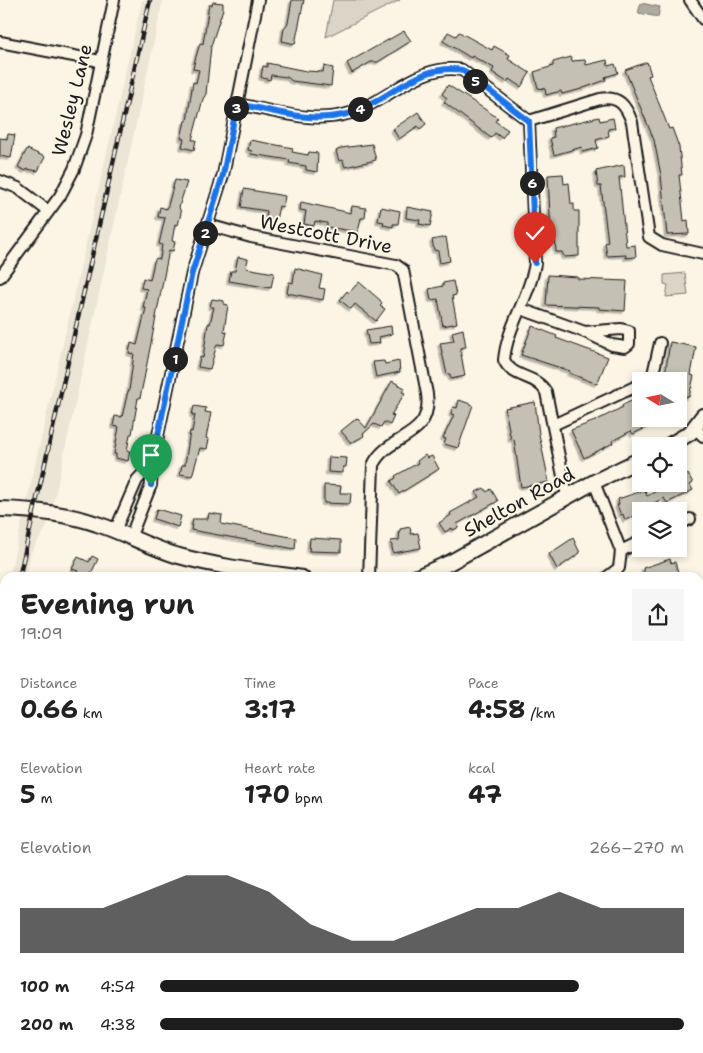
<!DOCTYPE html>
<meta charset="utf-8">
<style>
body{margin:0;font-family:"Shantell Sans",sans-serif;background:#f6f6f6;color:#222;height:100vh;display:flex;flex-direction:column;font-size:19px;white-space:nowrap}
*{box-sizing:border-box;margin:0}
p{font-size:16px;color:#767676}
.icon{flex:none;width:28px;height:28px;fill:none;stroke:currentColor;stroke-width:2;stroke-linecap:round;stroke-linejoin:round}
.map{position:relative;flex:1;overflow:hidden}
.sheet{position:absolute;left:0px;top:572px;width:704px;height:481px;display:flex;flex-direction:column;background:#fff;border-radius:15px 15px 0 0;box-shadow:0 2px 8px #0003}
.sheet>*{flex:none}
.needle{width:32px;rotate:280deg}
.buttons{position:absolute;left:632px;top:372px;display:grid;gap:10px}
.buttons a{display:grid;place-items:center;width:55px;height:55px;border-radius:0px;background:#fff;box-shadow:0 2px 8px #0003;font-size:25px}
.pin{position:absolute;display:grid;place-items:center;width:42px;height:42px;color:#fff;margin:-51px -21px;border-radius:50% 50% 50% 0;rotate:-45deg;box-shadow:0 0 5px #0007}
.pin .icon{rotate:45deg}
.km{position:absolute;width:25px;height:25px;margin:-12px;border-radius:50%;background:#222;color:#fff;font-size:14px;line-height:25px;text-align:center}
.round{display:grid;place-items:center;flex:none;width:52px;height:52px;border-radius:0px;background:#f6f6f6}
.overview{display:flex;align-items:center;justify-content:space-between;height:85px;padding:0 20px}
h1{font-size:28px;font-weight:700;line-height:38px}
.figures{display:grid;grid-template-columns:repeat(3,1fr);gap:8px;height:85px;padding:5px 20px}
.figures div{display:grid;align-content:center}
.figures b{font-size:25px;font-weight:700}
.figures small{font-size:14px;font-weight:400}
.figures p{font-size:14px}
.chart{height:140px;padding:10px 20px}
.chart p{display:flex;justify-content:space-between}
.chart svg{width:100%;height:90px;margin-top:5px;fill:#1c1c1c;opacity:.7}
ul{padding:0 20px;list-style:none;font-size:16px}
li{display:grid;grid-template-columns:80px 60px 1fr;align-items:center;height:38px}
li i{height:12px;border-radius:6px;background:#1c1c1c}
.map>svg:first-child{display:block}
.built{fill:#ebe5d6}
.grass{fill:#dbd5c8;stroke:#7c7872}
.forest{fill:url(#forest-firs);stroke:#7c7872}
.water{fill:#b0aba1;stroke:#75726c}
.building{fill:#c4c0b3;stroke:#1c1c1c;filter:url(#shadow)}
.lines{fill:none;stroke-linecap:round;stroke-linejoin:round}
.street-casing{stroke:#1c1c1c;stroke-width:14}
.secondary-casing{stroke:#1c1c1c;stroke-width:18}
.street{stroke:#fcf5e5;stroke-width:10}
.secondary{stroke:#fcf5e5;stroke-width:14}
.rail-casing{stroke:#1c1c1c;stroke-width:4.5}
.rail{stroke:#fcf5e5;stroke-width:2.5;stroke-dasharray:8;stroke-linecap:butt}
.route-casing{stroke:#fff;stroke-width:10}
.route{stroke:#1a73e8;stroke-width:6}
.labels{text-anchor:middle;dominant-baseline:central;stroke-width:4;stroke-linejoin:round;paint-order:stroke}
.street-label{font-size:19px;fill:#1c1c1c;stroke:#fcf5e5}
</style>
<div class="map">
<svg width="703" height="1053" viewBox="0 0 703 1053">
<defs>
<pattern id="forest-firs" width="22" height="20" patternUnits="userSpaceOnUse" patternTransform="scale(1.25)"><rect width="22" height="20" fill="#dbd5c8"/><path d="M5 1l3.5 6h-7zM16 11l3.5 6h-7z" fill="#bbb6ab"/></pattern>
<filter id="shadow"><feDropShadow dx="-2.5" dy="2.5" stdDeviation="0" flood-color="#0004"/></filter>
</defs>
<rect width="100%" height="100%" fill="#fcf5e5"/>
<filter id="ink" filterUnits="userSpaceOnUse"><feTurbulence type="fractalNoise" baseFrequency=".02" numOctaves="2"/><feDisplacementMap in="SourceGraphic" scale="10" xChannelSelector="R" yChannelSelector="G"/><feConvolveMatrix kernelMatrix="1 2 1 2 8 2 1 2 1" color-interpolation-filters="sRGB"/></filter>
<g filter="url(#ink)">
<!-- built -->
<g class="built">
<polygon points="142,0 163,0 55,496 47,527 31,552 26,577 9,578"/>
<polygon points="5,596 5,671 0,694 0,618"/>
</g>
<!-- grass -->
<g class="grass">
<polygon points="333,0 400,0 326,37"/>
<polygon points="685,273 688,295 666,297 668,285 664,284 664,275"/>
</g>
<!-- forest -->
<g class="forest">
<polygon points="699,616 703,621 703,833 699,841"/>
<polygon points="699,847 703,869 703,967 699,972"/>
</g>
<!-- water -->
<polygon class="water" points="641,3 660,7 658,17 638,13"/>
<!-- building -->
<g class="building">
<polygon points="292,0 304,0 295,44 282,41 284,28 288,23"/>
<polygon points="213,2 223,3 223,9 211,46 206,94 203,99 192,140 196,140 194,150 182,147 184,139 181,138 185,121 187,121 193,82 196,83 199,70 193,69 195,60 200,43 203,44 209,5 212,5"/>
<polygon points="404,31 411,41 378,62 371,62 352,73 347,63"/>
<polygon points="448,32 456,36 459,32 492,50 494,46 510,55 508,59 530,73 521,87 509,79 507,82 492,72 494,68 472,56 471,58 443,41"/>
<polygon points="571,57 572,61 585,60 586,65 607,60 608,66 615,64 618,73 605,77 606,80 578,90 562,94 561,91 546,95 545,89 538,88 534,72 553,66 553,62"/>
<polygon points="647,62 651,75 648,76 669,129 672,128 679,147 682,175 679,175 684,221 688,220 689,234 667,235 661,175 654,140 625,70"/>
<polygon points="267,63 306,71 323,72 324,66 333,68 331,86 292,81 287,77 271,75 270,80 263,78 261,77 263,66 267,67"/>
<polygon points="448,85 498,118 495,121 508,130 502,138 495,133 491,138 444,102 447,98 442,94"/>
<polygon points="418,112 426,124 420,129 418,126 399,139 393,129"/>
<polygon points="599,117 600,121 613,118 615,128 608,129 609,136 596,140 598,148 583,152 582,147 554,155 550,138 554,137 553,128"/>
<polygon points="8,134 15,135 11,158 0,156 0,138 7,139"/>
<polygon points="250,140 293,148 292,152 308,155 309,152 318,153 317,172 306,170 306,166 289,163 290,160 251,154 252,151 248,150"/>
<polygon points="372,144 376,160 345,167 343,160 339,161 336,151 341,148"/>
<polygon points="27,149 45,157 38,171 27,169 26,171 18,167"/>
<polygon points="624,165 625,177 619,177 626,246 635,245 636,257 626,258 626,255 607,256 605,243 608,242 601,186 598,186 596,171"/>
<polygon points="563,174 564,184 569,183 571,204 574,204 574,211 579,211 579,256 564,257 562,252 556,252 555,236 551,236 548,175"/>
<polygon points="175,180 187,182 179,207 181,213 178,225 175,224 172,241 175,242 173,251 169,250 144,379 140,398 138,398 132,434 130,434 127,451 130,451 128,461 116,458 116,454 114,454 119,427 113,426 115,416 122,417 128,391 129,391 134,354 129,353 131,343 137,345 146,308 143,308 147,289 141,288 143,278 150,280 154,262 156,258 160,259 162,245 159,244 165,218 158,217 160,207 167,209"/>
<polygon points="244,189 285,196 283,207 279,206 276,220 266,219 267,211 241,207"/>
<polygon points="301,202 351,213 352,206 366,208 365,218 361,218 358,232 327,227 327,223 315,221 314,226 304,224 306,211 300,210"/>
<polygon points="381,207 400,211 398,224 393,224 393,227 383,225 384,222 378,221"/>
<polygon points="407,207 433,212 430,226 419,224 420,220 406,218"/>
<polygon points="446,237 450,261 440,263 438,251 434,250 432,240"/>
<polygon points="238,257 248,259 246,268 274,273 271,288 229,281 231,271 235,271"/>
<polygon points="295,268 322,275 319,288 325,289 323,300 287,293 289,282 293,283"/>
<polygon points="548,275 578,277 578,279 627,281 625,311 599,309 599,307 546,305"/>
<polygon points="453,281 456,295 452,296 457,323 443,326 438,299 431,300 429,289 443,286 443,283"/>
<polygon points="359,282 380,300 382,304 380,306 385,309 376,321 355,304 351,309 340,300 347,291 349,293"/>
<polygon points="212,299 224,301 224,304 228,305 224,331 227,332 224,345 217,344 210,369 198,367 200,357 203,358 208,324 210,324 214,307 210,307"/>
<polygon points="391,326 392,334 379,337 380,343 369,344 366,330"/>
<polygon points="532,326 557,336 556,338 608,357 597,384 569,373 570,371 521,355"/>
<polygon points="463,329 466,347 460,348 465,376 451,379 450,374 447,374 446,370 440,343 454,341 452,332"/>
<polygon points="670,342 696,347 691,375 694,376 689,397 679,395 678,378 665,375"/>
<polygon points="384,361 385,364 399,361 400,372 376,377 373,362"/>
<polygon points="392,381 405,388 402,392 405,393 391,415 394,416 390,425 384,422 381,427 374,424 363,434 364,436 351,443 341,431 357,418 366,428"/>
<polygon points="641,397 641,419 664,419 633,434 631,431 612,441 613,443 584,458 571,430 595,421 623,407 622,405"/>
<polygon points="459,400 473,405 458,448 444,444 446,439 443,438 454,415 451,414 453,407 457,408"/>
<polygon points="535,402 539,434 549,482 521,487 514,439 511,440 505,408"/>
<polygon points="194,406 206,408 205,412 211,413 206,438 209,439 207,449 200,448 192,476 180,474 182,465 185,465 190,431 192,432 195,415 192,415"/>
<polygon points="425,455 427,458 432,456 439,469 399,494 391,481 396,478 395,476 418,463 417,461"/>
<polygon points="329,457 347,458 346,467 343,467 343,473 328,472"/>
<polygon points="679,463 685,476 688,474 693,483 690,485 693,490 667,503 664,498 650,505 652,509 641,511 641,513 625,520 623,514 621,515 617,505 619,504 618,499 645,490 647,496 660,489 657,484 679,484"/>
<polygon points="324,485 341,486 340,493 351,493 350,504 324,503"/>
<polygon points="484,488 487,492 491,489 498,501 457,524 459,527 453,530 452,528 445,532 439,523 451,515 450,513 479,497 476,492"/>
<polygon points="157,509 181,516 178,527 154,519"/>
<polygon points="209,513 222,515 221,524 296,538 295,549 191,530 193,519 208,519"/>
<polygon points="410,527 411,534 418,533 421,548 393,553 391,541 399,540 400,529"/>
<polygon points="310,538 341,540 341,552 309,551"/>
<polygon points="573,538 580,553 557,569 549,554"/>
<polygon points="92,556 98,559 89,578 76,574 78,571 72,569 78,557 89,562"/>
<polygon points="670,559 671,563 675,562 678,572 674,574 675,578 646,578 643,568"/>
</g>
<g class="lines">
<!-- street casing -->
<g class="street-casing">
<g id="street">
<polyline points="690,0 703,19"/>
<polyline points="0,42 100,61"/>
<path d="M 237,104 C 271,110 309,123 343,115 C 385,106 416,62 462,70 L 529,121"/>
<path d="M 529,121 L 535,263 C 530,297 507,326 504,360 C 512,379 536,374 546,392 L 567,496"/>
<path d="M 529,121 L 600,99 C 619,95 626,106 632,122 L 649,237 L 662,245 L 703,254"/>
<polyline points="0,181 18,188 48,211"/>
<path d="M 208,225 L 251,237 L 396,265 L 403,270 L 427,394 C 433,440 388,433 373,465 L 369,578"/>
<polyline points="0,277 60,196 74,169 86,135 114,0"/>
<polyline points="521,309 585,332"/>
<polygon points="621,329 629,331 629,344 625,347 612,345 585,332"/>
<polyline points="646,381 653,374 660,343"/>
<polyline points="553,425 641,384"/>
<polyline points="695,428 703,436"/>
<polyline points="594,482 621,551"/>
<polyline points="679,524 690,519"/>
<polyline points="115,531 137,480 152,464"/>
<polyline points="130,538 151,485 152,464 192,273 223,175 258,0"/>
<polyline points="606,578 619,568 621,551 641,541"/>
<polyline points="374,1049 393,1053"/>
<polyline points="263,1053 265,1049"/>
</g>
</g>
<!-- secondary casing -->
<g class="secondary-casing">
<g id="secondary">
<polyline points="668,446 690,433 703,416"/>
<path d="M 0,509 C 33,510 66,513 97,524 C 125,533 151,548 179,556 C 219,567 261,572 302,578"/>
<polyline points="415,578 449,563 594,482 641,459"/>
</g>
</g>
<!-- street -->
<use href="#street" class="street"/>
<!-- secondary -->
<use href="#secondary" class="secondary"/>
<!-- rail casing -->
<g class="rail-casing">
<g id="rail">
<polyline points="19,578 150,0"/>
<polyline points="0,660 5,638"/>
</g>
</g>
<!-- rail -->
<use href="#rail" class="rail"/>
</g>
</g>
<g class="lines" filter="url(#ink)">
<!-- route casing -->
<g class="route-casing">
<path id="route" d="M 151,485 L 152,464 L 192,273 L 223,175 L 237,104 C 271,110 309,123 343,115 C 385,106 416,62 462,70 L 529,121 L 535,263"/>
</g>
<!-- route -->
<use href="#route" class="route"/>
</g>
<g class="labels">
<!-- street labels -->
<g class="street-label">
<text transform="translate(72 100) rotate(-76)">Wesley Lane</text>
<text transform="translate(326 234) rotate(11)">Westcott Drive</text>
<text transform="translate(519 502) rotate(-29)">Shelton Road</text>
</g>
</g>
</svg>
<div class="buttons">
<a><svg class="needle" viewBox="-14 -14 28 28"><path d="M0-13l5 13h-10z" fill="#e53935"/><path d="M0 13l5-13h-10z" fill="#767676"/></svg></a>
<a><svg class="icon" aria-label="locate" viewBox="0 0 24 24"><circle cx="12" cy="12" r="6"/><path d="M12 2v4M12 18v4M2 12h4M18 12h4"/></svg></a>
<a><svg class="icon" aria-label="layers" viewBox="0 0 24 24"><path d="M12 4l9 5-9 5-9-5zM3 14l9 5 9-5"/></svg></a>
</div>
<div class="pin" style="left:151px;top:485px;background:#1e9e55"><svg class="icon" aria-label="arrive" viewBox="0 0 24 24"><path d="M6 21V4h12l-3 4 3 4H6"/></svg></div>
<div class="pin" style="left:535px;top:263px;background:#d93025"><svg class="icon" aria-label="check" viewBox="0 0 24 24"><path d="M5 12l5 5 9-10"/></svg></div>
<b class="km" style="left:175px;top:359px">1</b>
<b class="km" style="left:205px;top:233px">2</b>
<b class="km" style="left:236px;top:108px">3</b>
<b class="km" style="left:360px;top:109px">4</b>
<b class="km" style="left:475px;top:81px">5</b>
<b class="km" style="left:532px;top:183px">6</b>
<section class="sheet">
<div class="overview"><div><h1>Evening run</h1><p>19:09</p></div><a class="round"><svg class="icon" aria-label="share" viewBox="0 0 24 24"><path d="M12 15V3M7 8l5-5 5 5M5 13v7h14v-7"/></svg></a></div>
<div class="figures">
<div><p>Distance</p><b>0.66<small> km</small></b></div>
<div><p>Time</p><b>3:17</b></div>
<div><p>Pace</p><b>4:58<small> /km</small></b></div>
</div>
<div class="figures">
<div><p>Elevation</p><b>5<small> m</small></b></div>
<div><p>Heart rate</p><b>170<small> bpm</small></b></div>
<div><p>kcal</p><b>47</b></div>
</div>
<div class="chart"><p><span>Elevation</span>266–270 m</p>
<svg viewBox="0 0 160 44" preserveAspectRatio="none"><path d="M0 44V22L10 22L20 22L30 14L40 6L50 6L60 14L70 30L80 38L90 38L100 30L110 22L120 22L130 14L140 22L150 22L160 22V44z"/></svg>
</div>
<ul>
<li><b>100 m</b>4:54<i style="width:80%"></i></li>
<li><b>200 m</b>4:38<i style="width:100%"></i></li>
</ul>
</section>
</div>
